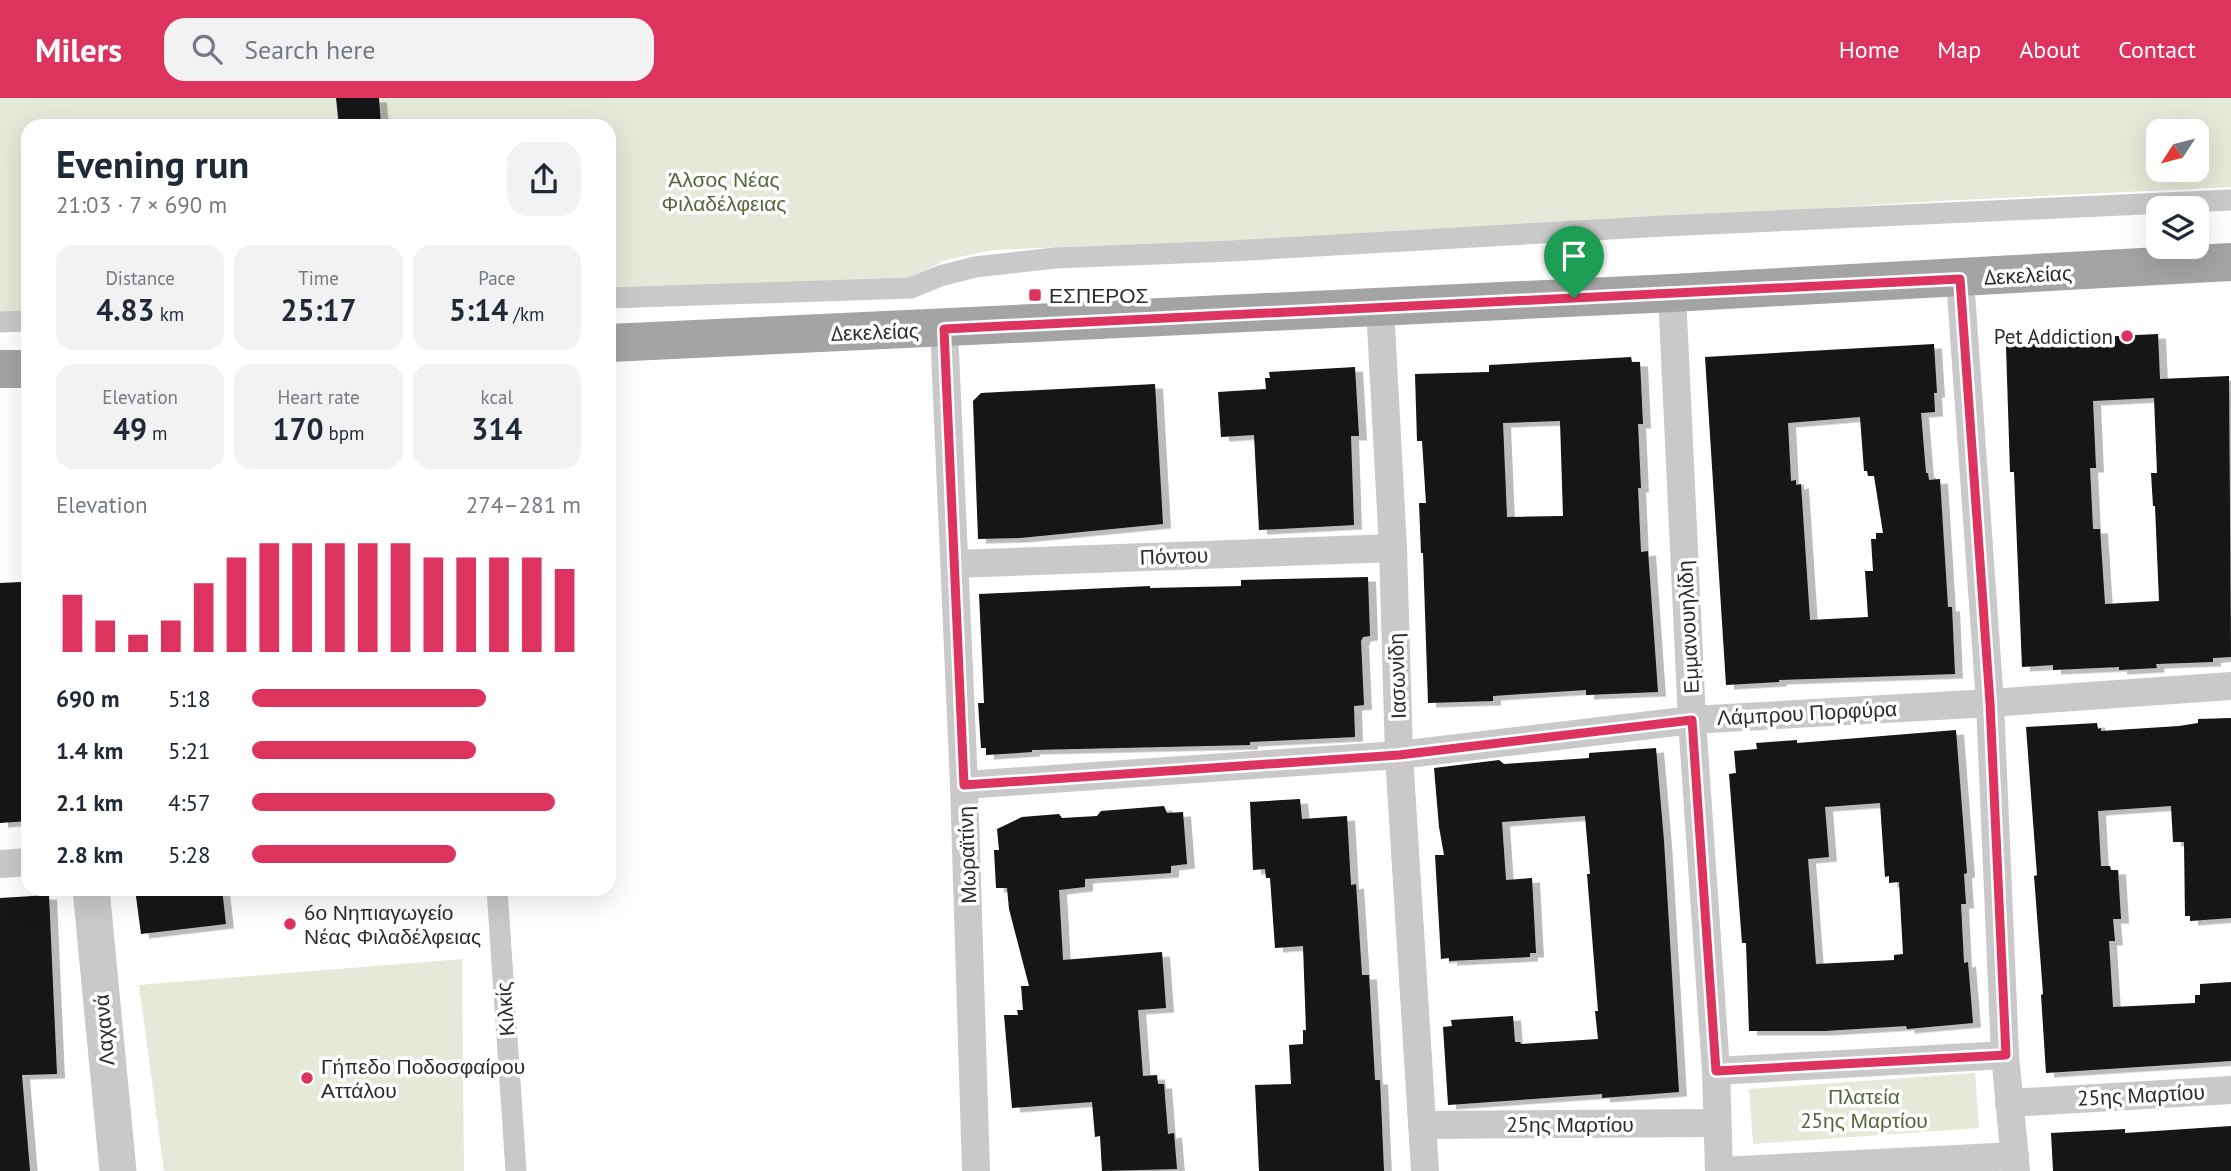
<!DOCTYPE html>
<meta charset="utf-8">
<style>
body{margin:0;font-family:"PT Sans",sans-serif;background:#f2f2f3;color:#1f2937;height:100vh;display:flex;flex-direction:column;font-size:26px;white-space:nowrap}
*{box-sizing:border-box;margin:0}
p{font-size:23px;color:#747a83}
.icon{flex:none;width:38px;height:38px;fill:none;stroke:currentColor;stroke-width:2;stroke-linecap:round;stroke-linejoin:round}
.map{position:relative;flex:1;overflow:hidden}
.side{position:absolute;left:21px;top:21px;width:595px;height:777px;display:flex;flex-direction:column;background:#fff;border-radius:21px;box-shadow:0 7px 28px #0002}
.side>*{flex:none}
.needle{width:46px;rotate:234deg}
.tools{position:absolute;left:2146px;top:21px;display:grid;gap:14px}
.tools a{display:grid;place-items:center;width:63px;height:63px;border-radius:14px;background:#fff;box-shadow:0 7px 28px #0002;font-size:35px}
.pin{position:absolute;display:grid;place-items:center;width:60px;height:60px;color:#fff;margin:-72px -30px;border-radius:50% 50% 50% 0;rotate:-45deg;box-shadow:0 0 7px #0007}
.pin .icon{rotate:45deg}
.round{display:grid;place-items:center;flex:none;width:74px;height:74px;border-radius:21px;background:#f2f2f3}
.headline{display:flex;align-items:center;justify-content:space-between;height:119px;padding:0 35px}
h1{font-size:38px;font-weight:600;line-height:52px}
.metrics{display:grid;grid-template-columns:repeat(3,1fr);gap:10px;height:119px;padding:7px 35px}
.metrics div{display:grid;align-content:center;border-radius:18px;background:#f2f2f3;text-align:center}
.metrics b{font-size:30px;font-weight:600}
.metrics small{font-size:19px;font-weight:400}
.metrics p{font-size:19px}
.chart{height:196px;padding:14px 35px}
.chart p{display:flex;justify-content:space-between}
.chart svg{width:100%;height:126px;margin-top:7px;stroke:#dd335f;stroke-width:6}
ul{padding:0 35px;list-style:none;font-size:23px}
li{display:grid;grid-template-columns:112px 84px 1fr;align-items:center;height:52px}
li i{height:18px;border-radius:9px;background:#dd335f}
header{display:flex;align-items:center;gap:42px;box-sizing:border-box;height:98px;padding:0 35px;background:#dd335f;color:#fff}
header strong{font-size:33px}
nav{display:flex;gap:38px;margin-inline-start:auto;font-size:24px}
.search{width:490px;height:63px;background:#f2f2f3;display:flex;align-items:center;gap:18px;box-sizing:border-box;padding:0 24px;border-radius:21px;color:#747a83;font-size:26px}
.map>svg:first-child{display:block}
.green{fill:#e5e9d9;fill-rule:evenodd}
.building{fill:#131313;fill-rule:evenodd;filter:url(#shadow)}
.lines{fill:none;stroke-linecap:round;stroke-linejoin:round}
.pedestrian{stroke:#c9c9c9;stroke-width:21}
.minor{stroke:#c9c9c9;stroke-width:28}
.tertiary{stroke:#c9c9c9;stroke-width:37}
.primary{stroke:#a4a4a4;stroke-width:38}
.route-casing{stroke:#fff;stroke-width:14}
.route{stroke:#dd335f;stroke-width:9}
.poi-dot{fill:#dd335f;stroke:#fff;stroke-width:2.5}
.labels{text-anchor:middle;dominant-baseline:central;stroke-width:7;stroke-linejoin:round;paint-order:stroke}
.park-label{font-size:21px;fill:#57653b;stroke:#fff}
.street-label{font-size:21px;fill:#2c2c2c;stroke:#fff}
.poi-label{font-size:21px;fill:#2c2c2c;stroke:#fff;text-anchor:start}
</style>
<header>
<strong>Milers</strong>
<div class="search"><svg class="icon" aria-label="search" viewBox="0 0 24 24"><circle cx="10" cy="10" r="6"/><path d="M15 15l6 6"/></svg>Search here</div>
<nav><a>Home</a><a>Map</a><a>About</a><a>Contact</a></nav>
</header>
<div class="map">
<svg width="2231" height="1073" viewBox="0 0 2231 1073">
<defs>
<filter id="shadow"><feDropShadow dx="8" dy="4.5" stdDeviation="0" flood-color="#0004"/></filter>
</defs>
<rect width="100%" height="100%" fill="#fff"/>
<!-- green -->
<g class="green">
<path d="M 0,0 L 2231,0 L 2231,89 L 1940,103 L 1422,135 L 993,152 L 945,162 L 910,181 L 609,192 L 609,28 L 28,28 L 28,215 L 0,215 ZM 2158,33 L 2196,33 L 2196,72 L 2158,72 Z"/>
<polygon points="462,861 464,1073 164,1073 139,887"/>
<polygon points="1975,975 1979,1030 1753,1046 1749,991"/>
</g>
<!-- building -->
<g class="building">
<polygon points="336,0 379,0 381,28 339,28"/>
<path d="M 2158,236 L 2160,281 L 2229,278 L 2231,559 L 2213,560 L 2213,564 L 2156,566 L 2157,570 L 2119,572 L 2119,569 L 2053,572 L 2053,567 L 2022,569 L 2014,374 L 2010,374 L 2006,248 L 2011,248 L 2011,243 ZM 2154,300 L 2157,375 L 2151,375 L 2153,408 L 2155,408 L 2159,503 L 2105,506 L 2100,431 L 2093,431 L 2090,370 L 2096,370 L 2093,303 Z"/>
<path d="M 1934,246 L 1937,295 L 1934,295 L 1935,314 L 1921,315 L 1926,375 L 1928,375 L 1929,382 L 1940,381 L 1948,509 L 1952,509 L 1955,576 L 1779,582 L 1779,584 L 1726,587 L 1705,259 ZM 1860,319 L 1864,373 L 1867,373 L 1868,378 L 1874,378 L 1883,435 L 1876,435 L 1876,441 L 1871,441 L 1873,473 L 1865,473 L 1868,519 L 1810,522 L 1801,386 L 1796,387 L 1796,382 L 1791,383 L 1788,325 Z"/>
<path d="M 1631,259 L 1632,264 L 1640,264 L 1643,326 L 1638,326 L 1641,390 L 1638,390 L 1641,454 L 1648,453 L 1658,594 L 1586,597 L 1586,592 L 1493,598 L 1493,603 L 1428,605 L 1423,455 L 1421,455 L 1419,405 L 1426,405 L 1422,343 L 1417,343 L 1415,276 L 1489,274 L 1489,267 ZM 1560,323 L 1563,418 L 1507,419 L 1503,325 Z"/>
<polygon points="1355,269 1359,338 1351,338 1354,427 1259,432 1254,337 1221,339 1218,294 1266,291 1265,280 1270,280 1269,274"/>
<polygon points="1155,286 1163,426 1020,440 978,441 973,303 981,295"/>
<polygon points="1368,479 1370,538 1363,539 1361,543 1364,607 1354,608 1355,639 1250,644 1250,647 1032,652 1032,654 986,657 986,650 981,650 978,605 984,605 979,496 1150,488 1150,490 1241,488 1241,482"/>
<polygon points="21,484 28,572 28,723 0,725 0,485"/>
<polygon points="2231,620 2231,820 2190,823 2190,818 2185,818 2184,744 2173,744 2171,708 2098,713 2101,768 2110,768 2111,772 2118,772 2121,821 2113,821 2115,843 2109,843 2113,909 2195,905 2195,897 2200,897 2200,886 2231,884 2231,963 2046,975 2041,897 2043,896 2034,778 2037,777 2026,629 2097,625 2098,631 2101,630 2101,633 2179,628 2198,625 2198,621"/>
<path d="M 1956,632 L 1967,775 L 1964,776 L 1966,806 L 1961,806 L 1964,865 L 1968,864 L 1973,925 L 1907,931 L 1906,928 L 1824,933 L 1749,933 L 1746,845 L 1742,845 L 1729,676 L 1736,675 L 1734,653 L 1757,651 L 1756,645 L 1797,642 L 1797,645 ZM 1880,705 L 1885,779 L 1889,778 L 1889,785 L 1899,784 L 1903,856 L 1894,857 L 1894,862 L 1816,866 L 1808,761 L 1829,759 L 1825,709 Z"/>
<polygon points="1656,650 1664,743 1679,994 1602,1000 1602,996 1448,1007 1443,929 1452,928 1451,922 1513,918 1515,944 1520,944 1521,946 1598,941 1595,913 1598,913 1587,776 1590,776 1585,718 1502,724 1506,782 1532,780 1536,855 1530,855 1530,859 1449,863 1449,860 1441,861 1435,757 1444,757 1439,729 1434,670 1499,662 1504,666 1589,660 1589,655"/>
<polygon points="1300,701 1302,721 1347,718 1351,787 1356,786 1362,877 1369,877 1375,982 1380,982 1384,1073 1259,1073 1255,987 1291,986 1289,947 1303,946 1303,932 1306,932 1303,848 1275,850 1270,780 1266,780 1265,771 1253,772 1250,704"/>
<polygon points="1164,708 1167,715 1183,714 1187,766 1171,768 1171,775 1085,781 1085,789 1059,792 1063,862 1162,854 1166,910 1138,912 1143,978 1157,977 1158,986 1164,986 1168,1036 1174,1035 1177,1071 1102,1073 1100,1038 1095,1039 1092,1004 1012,1010 1004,917 1018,917 1017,912 1023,912 1021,888 1029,888 1009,811 1007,790 996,790 994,752 999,752 997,731 1022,719 1059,716 1062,720 1097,718 1101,713"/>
<polygon points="135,791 222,791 226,826 141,836"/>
<polygon points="49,797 57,976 22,977 30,1073 0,1073 0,800"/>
<polygon points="2231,1028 2231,1073 2053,1073 2051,1035 2125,1031 2125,1035"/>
</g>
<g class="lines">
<!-- pedestrian -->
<g class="pedestrian">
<polyline points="609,200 911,190 940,178 975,169 1055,160 1231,153 1664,128 2231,102"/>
<polyline points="0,224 28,223"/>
<polyline points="497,791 516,1073"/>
</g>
<!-- minor -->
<g class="minor">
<polyline points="1960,181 1990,605 2005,957 2016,1073"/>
<polyline points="1672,195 1692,622 1716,973 1719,1073"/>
<polyline points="1380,209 1393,450 1399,657 1425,1073"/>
<polyline points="944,231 964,687 976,1073"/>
<polyline points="955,466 1393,450"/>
<polyline points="964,687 1399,657 1692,622 1990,605 2231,588"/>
<polyline points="0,766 28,764"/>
<polyline points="1716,973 2005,957"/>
<polyline points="2009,1005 2231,992"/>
<polyline points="1423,1027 1716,1025"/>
<polyline points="1719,1073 2015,1058"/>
</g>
<!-- tertiary -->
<polyline class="tertiary" points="91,791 118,1073"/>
<!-- primary -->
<g class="primary">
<polyline points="609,245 1672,195 2231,164"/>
<polyline points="0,271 28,271"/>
</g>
</g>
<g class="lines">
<!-- route casing -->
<g class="route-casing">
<polygon id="route" points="1960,181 1990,605 2006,957 1716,973 1692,622 1399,657 964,687 944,231"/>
</g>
<!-- route -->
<use href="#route" class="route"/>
</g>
<!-- markers -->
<g class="poi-dot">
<rect x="1028" y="190" width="14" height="14" rx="3.5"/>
<circle cx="2127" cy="238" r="7"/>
<circle cx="290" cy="826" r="7"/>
<circle cx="307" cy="980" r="7"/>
</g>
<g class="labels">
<!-- park labels -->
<g class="park-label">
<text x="724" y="81">Άλσος Νέας<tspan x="724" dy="24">Φιλαδέλφειας</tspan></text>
<text x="1864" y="998">Πλατεία<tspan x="1864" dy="24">25ης Μαρτίου</tspan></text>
</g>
<!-- street labels -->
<g class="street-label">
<text transform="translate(2028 177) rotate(-3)">Δεκελείας</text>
<text transform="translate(875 234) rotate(-2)">Δεκελείας</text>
<text transform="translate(1174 458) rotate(-2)">Πόντου</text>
<text transform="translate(1688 529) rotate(-93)">Εμμανουηλίδη</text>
<text transform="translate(1397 578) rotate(-92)">Ιασωνίδη</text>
<text transform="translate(1807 615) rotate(-3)">Λάμπρου Πορφύρα</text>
<text transform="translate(967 757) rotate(-92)">Μωραϊτίνη</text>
<text transform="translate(505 911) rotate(-94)">Κιλκίς</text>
<text transform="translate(104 932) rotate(-95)">Λαχανά</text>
<text transform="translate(2141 997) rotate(-3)">25ης Μαρτίου</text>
<text x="1570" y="1026">25ης Μαρτίου</text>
</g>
<!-- poi labels -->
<g class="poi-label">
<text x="1049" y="197">ΕΣΠΕΡΟΣ</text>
<text x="2113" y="238" text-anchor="end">Pet Addiction</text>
<text x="304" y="814">6ο Νηπιαγωγείο<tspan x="304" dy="24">Νέας Φιλαδέλφειας</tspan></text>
<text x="321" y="968">Γήπεδο Ποδοσφαίρου<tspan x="321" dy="24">Αττάλου</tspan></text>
</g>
</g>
</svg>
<div class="tools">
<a><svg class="needle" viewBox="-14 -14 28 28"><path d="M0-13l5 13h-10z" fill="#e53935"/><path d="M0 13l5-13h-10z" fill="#747a83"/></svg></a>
<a><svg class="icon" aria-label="layers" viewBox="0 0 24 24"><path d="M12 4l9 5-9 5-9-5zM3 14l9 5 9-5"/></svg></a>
</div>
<div class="pin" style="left:1574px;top:200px;background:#1e9e55"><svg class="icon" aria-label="arrive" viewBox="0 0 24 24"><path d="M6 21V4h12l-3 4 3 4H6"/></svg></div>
<section class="side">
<div class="headline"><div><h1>Evening run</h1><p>21:03 · 7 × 690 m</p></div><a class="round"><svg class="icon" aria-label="share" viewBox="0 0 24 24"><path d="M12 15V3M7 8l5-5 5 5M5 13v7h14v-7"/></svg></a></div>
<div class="metrics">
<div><p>Distance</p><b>4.83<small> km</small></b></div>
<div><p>Time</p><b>25:17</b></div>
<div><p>Pace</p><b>5:14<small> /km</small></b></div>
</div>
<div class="metrics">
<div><p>Elevation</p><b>49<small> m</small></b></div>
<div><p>Heart rate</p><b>170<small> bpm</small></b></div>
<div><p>kcal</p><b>314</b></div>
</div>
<div class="chart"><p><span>Elevation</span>274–281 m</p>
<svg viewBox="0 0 160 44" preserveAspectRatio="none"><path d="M5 44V24M15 44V33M25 44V38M35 44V33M45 44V20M55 44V11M65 44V6M75 44V6M85 44V6M95 44V6M105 44V6M115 44V11M125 44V11M135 44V11M145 44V11M155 44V15"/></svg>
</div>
<ul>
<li><b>690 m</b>5:18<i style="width:71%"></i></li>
<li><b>1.4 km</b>5:21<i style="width:68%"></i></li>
<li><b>2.1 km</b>4:57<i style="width:92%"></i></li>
<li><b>2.8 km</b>5:28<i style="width:62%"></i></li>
</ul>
</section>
</div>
